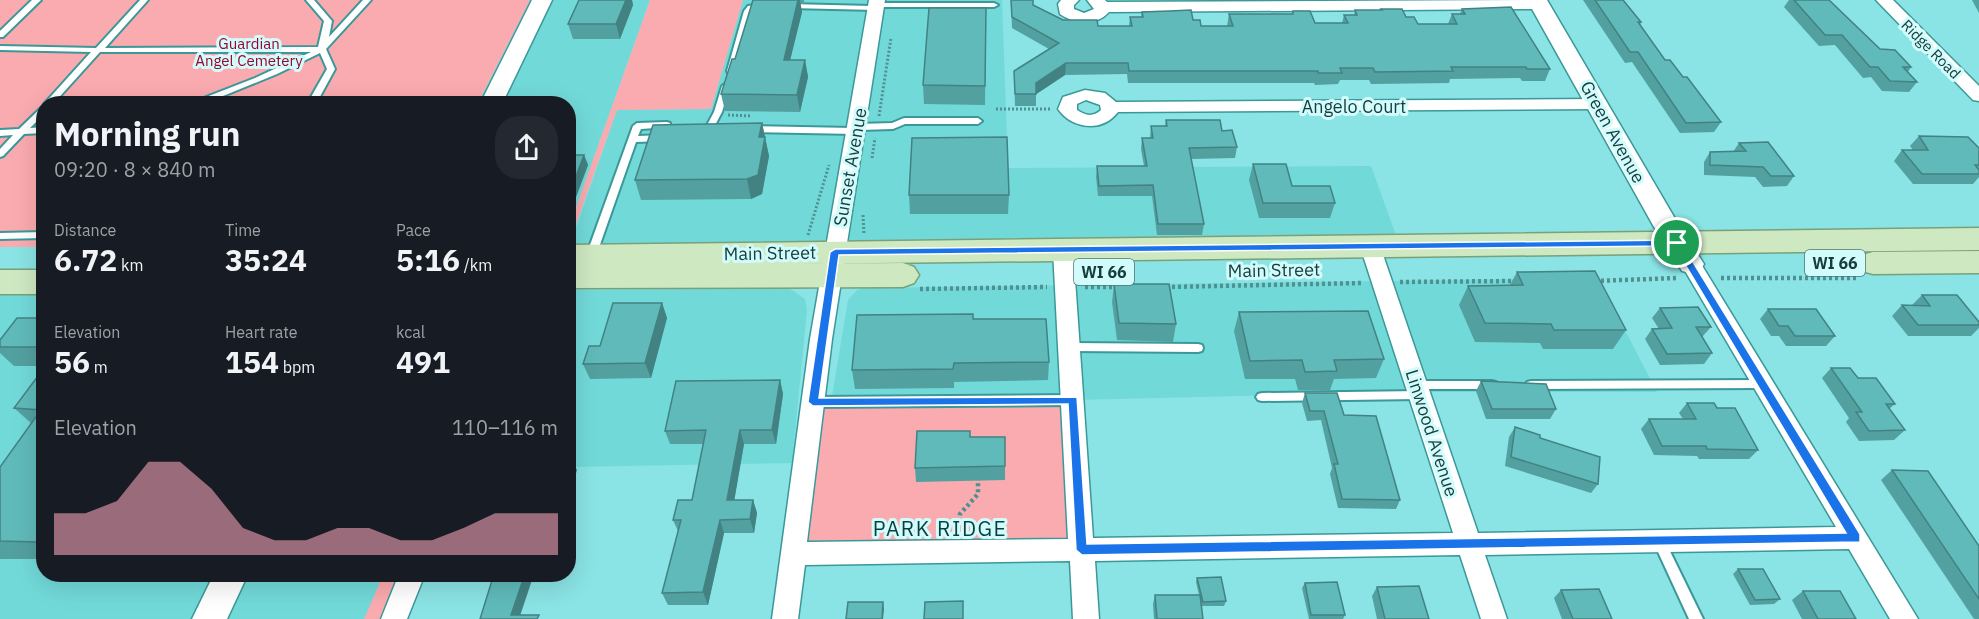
<!DOCTYPE html>
<meta charset="utf-8">
<style>
body{margin:0;font-family:"IBM Plex Sans",sans-serif;background:#242831;color:#f1f3f6;height:100vh;display:flex;flex-direction:column;font-size:22px;white-space:nowrap}
*{box-sizing:border-box;margin:0}
p{font-size:20px;color:#9ea1a6}
.icon{flex:none;width:33px;height:33px;fill:none;stroke:currentColor;stroke-width:2;stroke-linecap:round;stroke-linejoin:round}
.map{position:relative;flex:1;overflow:hidden}
.sheet{position:absolute;left:36px;top:96px;width:540px;height:486px;display:flex;flex-direction:column;background:#171b24;border-radius:24px;box-shadow:0 6px 24px #0002}
.sheet>*{flex:none}
.pin{position:absolute;display:grid;place-items:center;width:51px;height:51px;color:#fff;margin:-26px;border:3px solid #fff;border-radius:50%;box-shadow:0 2px 6px #0007}
.round{display:grid;place-items:center;flex:none;width:63px;height:63px;border-radius:24px;background:#242831}
.head{display:flex;align-items:center;justify-content:space-between;height:102px;padding:0 18px}
h1{font-size:33px;font-weight:700;line-height:45px}
.stats{display:grid;grid-template-columns:repeat(3,1fr);gap:9px;height:102px;padding:6px 18px}
.stats div{display:grid;align-content:center}
.stats b{font-size:30px;font-weight:700}
.stats small{font-size:16px;font-weight:400}
.stats p{font-size:16px}
.chart{height:168px;padding:12px 18px}
.chart p{display:flex;justify-content:space-between}
.chart svg{width:100%;height:108px;margin-top:6px;fill:#d18ea0;opacity:.7}
.map>svg:first-child{display:block}
.built{fill:#72d9d9}
.green{fill:#faabaf}
.lines{fill:none;stroke-linecap:round;stroke-linejoin:round}
.service-casing{stroke:#3b9899;stroke-width:4}
.minor-casing{stroke:#3b9899;stroke-width:3}
.tertiary-casing{stroke:#3b9899;stroke-width:3}
.primary-casing{stroke:#78a179;stroke-width:3}
.path-far1{stroke:#509091;stroke-width:3;stroke-dasharray:2 2;stroke-linecap:butt}
.path{stroke:#509091;stroke-width:4.5;stroke-dasharray:3 3;stroke-linecap:butt}
.service{fill:#fff;fill-rule:evenodd}
.minor{fill:#fff;fill-rule:evenodd}
.tertiary{fill:#fff;fill-rule:evenodd}
.primary{fill:#cee8c2;fill-rule:evenodd}
.wall{fill:#53a0a0}
.shaded-wall{fill:#438282}
.building{fill:#60baba;stroke:#438282;stroke-width:1.5}
.route{fill:#1a73e8;stroke:#fff;stroke-width:1.5;fill-rule:evenodd}
.labels{text-anchor:middle;dominant-baseline:central;stroke-width:6;stroke-linejoin:round;paint-order:stroke}
.far-park-label{font-size:15px;fill:#99052f;stroke:#d2fcfc}
.far-street-label{font-size:15px;fill:#163c3d;stroke:#d2fcfc}
.shield{fill:#d2fcfc;stroke:#4e7676;stroke-width:1.5}
.shield-label{font-size:16px;font-weight:bold;fill:#163c3d}
.street-label{font-size:18px;fill:#163c3d;stroke:#d2fcfc}
.quarter-label{font-size:21px;letter-spacing:1.5px;fill:#0a3f3f;stroke:#d2fcfc}
</style>
<div class="map">
<svg width="1979" height="619" viewBox="0 0 1979 619">
<rect width="100%" height="100%" fill="#8ae3e4"/>
<!-- built -->
<g class="built">
<polygon points="550,0 650,0 569,227 568,104 500,104"/>
<polygon points="743,0 1002,0 1008,168 1371,166 1397,238 569,248 617,110 711,109"/>
<polygon points="1598,278 1657,392 1416,392 1073,400 832,397 848,300 857,290 864,288"/>
<polygon points="789,288 805,299 807,310 792,463 569,467 568,290"/>
<polygon points="43,291 44,574 412,575 394,619 0,619 0,292"/>
</g>
<!-- green -->
<g class="green">
<polygon points="0,0 530,0 478,103 44,104 43,247 0,247"/>
<polygon points="650,0 743,0 711,109 617,110 569,244 569,227"/>
<polygon points="1073,400 1082,550 794,554 813,402"/>
<polygon points="383,575 398,575 380,619 364,619"/>
</g>
<g class="lines">
<!-- service casing -->
<g class="service-casing">
<g id="service">
<polygon points="32,0 41,0 3,37 0,37 0,31"/>
<polygon points="140,0 148,0 105,48 318,47 324,21 306,0 314,0 332,21 329,37 363,0 371,0 326,49 335,69 316,104 307,104 327,69 320,53 277,74 228,94 202,104 188,104 255,78 311,52 100,52 53,104 44,104 91,52 0,50 0,46 96,48"/>
<polygon points="873,3 994,3 998,5 994,7 879,7 876,10 789,8 785,6 789,4 872,6"/>
<polygon points="761,4 764,4 764,8 752,12 735,71 731,74 728,73 727,71 744,11 748,6"/>
<polygon points="726,83 730,86 722,112 713,129 707,129 706,127 714,112 722,86"/>
<polygon points="44,105 44,114 30,128 44,127 44,133 24,134 3,156 0,157 0,149 13,135 0,136 0,130 19,129"/>
<polygon points="904,118 978,118 982,121 978,124 905,124 893,129 860,130 859,133 856,134 751,132 747,129 751,126 853,128 854,125 857,124 892,123"/>
<polygon points="667,122 670,123 670,127 641,129 638,136 663,135 667,138 663,141 636,142 596,256 595,259 587,259 586,256 633,126 637,123"/>
<polygon points="44,232 44,238 0,239 0,233"/>
<polygon points="1070,343 1198,344 1202,345 1203,348 1202,351 1198,352 1070,351 1066,350 1065,347 1066,344"/>
<polygon points="1762,380 1766,381 1768,384 1766,387 1762,388 1531,389 1527,388 1525,385 1527,382 1531,381"/>
<polygon points="1417,381 1492,381 1496,382 1498,385 1496,388 1492,389 1417,389 1413,388 1411,385 1413,382"/>
<polygon points="1420,391 1424,392 1426,395 1424,398 1420,399 1262,401 1258,400 1256,397 1258,394 1262,393"/>
<polygon points="1073,395 1077,397 1079,400 1077,403 1073,405 813,407 809,405 807,402 809,399 813,397"/>
<polygon points="1659,535 1663,537 1703,619 1689,619 1653,541 1655,537"/>
</g>
</g>
<!-- minor casing -->
<g class="minor-casing">
<g id="minor">
<polygon points="869,0 885,0 832,339 807,542 1068,539 1053,250 1056,245 1063,243 1070,245 1073,250 1093,538 1453,533 1360,246 1363,241 1370,239 1377,241 1380,246 1478,533 1836,527 1681,264 1684,259 1691,257 1698,259 1918,619 1890,619 1849,549 1485,555 1507,619 1481,619 1460,555 1095,561 1099,619 1073,619 1070,561 805,565 798,619 772,619 810,339"/>
<path d="M 1061,0 L 1079,0 L 1074,5 L 1074,9 L 1084,13 L 1094,9 L 1087,0 L 1105,0 L 1107,2 L 1543,0 L 1548,4 L 1540,9 L 1109,12 C 1096,26 1076,25 1060,14 L 1058,4 Z"/>
<polygon points="1876,0 1893,0 1979,86 1979,101 1973,100"/>
<path d="M 1085,90 L 1105,93 L 1116,102 L 1598,99 L 1604,100 L 1607,104 L 1604,108 L 1598,109 L 1118,112 C 1102,133 1072,129 1058,109 L 1063,97 ZM 1086,100 L 1100,105 L 1101,110 C 1093,117 1086,116 1077,110 L 1077,104 Z"/>
<polygon points="399,574 425,574 407,619 381,619"/>
</g>
</g>
<!-- tertiary casing -->
<g class="tertiary-casing">
<g id="tertiary">
<polygon points="532,0 552,0 502,104 480,104"/>
<polygon points="1527,0 1547,0 1677,222 1704,264 1700,271 1691,273 1682,271 1654,227"/>
<polygon points="214,574 248,574 227,619 192,619"/>
</g>
</g>
<!-- primary casing -->
<g class="primary-casing">
<g id="primary">
<polygon points="1979,228 1979,250 794,264 903,263 914,267 919,275 914,283 903,287 568,288 568,268 571,267 568,267 568,245"/>
<polygon points="1979,251 1979,273 1873,274 1862,271 1857,263 1862,255 1873,252"/>
<rect x="0" y="270" width="44" height="24"/>
</g>
</g>
<!-- path-far1 -->
<g class="path-far1">
<polyline points="996,109 1051,109"/>
<polyline points="728,115 751,116"/>
<polyline points="879,116 891,38"/>
<polyline points="872,158 875,138"/>
<polyline points="863,215 864,235"/>
<polyline points="808,235 829,165"/>
</g>
<!-- path -->
<g class="path">
<polyline points="1721,278 1858,278"/>
<polyline points="1595,281 1677,278"/>
<polyline points="1400,282 1515,281"/>
<polyline points="1085,287 1119,287"/>
<polyline points="1166,287 1362,283"/>
<polyline points="920,289 1047,287"/>
<polyline points="956,533 960,514 978,494 978,480"/>
</g>
<!-- service -->
<use href="#service" class="service"/>
<!-- minor -->
<use href="#minor" class="minor"/>
<!-- tertiary -->
<use href="#tertiary" class="tertiary"/>
<!-- primary -->
<use href="#primary" class="primary"/>
</g>
<!-- wall -->
<g class="wall">
<polygon points="579,0 632,0 633,5 620,39 573,39 568,24"/>
<polygon points="753,0 804,0 804,4 800,4 802,12 790,60 805,60 808,77 800,112 725,111 721,94 735,59"/>
<polygon points="1011,0 1033,0 1033,5 1063,20 1098,26 1129,26 1130,17 1141,17 1142,12 1193,20 1201,26 1227,26 1229,14 1292,14 1293,11 1315,23 1342,23 1344,15 1354,15 1355,10 1381,10 1381,9 1406,17 1418,24 1448,24 1452,14 1460,14 1462,9 1550,69 1545,81 1522,81 1520,78 1450,79 1449,83 1371,84 1369,80 1340,80 1338,84 1315,85 1314,83 1128,83 1127,74 1065,75 1036,94 1036,106 1015,106 1014,71 1049,49 1012,28"/>
<polygon points="1583,0 1623,0 1641,22 1640,25 1665,60 1721,122 1714,132 1680,133 1632,62 1625,63"/>
<polygon points="1789,0 1829,0 1880,49 1911,67 1908,72 1917,82 1909,92 1882,91 1871,77 1863,78 1835,45 1819,46 1784,7"/>
<polygon points="1972,0 1979,0 1979,13"/>
<polygon points="986,8 985,105 924,104 923,85"/>
<polygon points="1166,120 1222,131 1237,147 1235,158 1191,159 1204,224 1202,235 1157,235 1152,196 1098,196 1096,177 1097,166 1144,166 1141,149 1142,138 1150,138 1151,126 1165,126"/>
<polygon points="762,123 769,156 762,194 751,199 641,200 635,180"/>
<polygon points="1919,136 1979,148 1979,177 1973,184 1913,184 1894,161 1902,150 1913,150 1910,146"/>
<polygon points="1739,143 1794,176 1787,186 1763,187 1755,177 1704,175 1704,162 1710,152 1733,152"/>
<polygon points="568,155 584,155 588,165 573,205 568,205"/>
<polygon points="1253,164 1292,186 1335,203 1330,218 1259,218 1249,180"/>
<polygon points="909,195 1009,195 1008,214 910,214"/>
<polygon points="1517,272 1626,330 1613,349 1543,349 1540,343 1475,342 1459,305 1468,286 1510,285"/>
<polygon points="1114,284 1176,324 1173,342 1117,340 1112,302"/>
<polygon points="1922,295 1979,322 1979,328 1971,336 1908,336 1892,316 1902,305 1912,305"/>
<polygon points="662,303 667,318 651,378 590,379 583,364 600,346"/>
<polygon points="1660,308 1711,327 1702,337 1712,353 1704,364 1660,365 1645,339 1652,329 1659,329 1652,318"/>
<polygon points="1768,309 1835,336 1826,346 1786,346 1779,336 1771,336 1760,319"/>
<polygon points="1239,312 1384,359 1376,378 1334,379 1330,390 1298,390 1295,379 1245,379 1234,331"/>
<polygon points="44,318 44,366 14,366 0,353 0,340"/>
<polygon points="973,319 1049,362 1048,380 954,382 954,388 855,389 852,370"/>
<polygon points="44,368 44,559 0,559 0,467 31,423 14,408"/>
<polygon points="1831,368 1858,378 1895,404 1889,409 1905,430 1894,440 1859,441 1846,422 1849,418 1822,378"/>
<polygon points="780,380 783,394 776,444 744,444 734,500 753,500 757,513 754,533 724,533 708,605 668,605 662,593 678,531 673,520 692,500 703,444 670,444 665,431"/>
<polygon points="1481,381 1556,409 1550,419 1486,419 1476,391"/>
<polygon points="1305,393 1344,415 1400,500 1396,509 1338,508 1330,474 1332,468 1321,420 1307,421 1302,403"/>
<polygon points="1687,403 1717,408 1758,450 1749,459 1699,459 1697,456 1654,455 1641,429 1649,419 1683,419 1679,413"/>
<polygon points="1515,427 1598,484 1591,493 1505,466 1509,437"/>
<polygon points="970,437 1005,466 1005,480 916,482 915,468"/>
<polygon points="1892,470 1979,546 1979,619 1974,619 1881,480"/>
<polygon points="1738,569 1780,599 1774,604 1750,605 1733,574"/>
<polygon points="1197,578 1226,601 1224,606 1201,606 1203,619 1154,619 1153,604 1155,595 1199,595 1196,582"/>
<polygon points="1305,583 1345,615 1343,619 1309,619 1302,588"/>
<polygon points="1377,587 1429,619 1377,619 1372,596"/>
<polygon points="1561,590 1612,619 1562,619 1554,598"/>
<polygon points="1803,591 1856,619 1802,619 1792,600"/>
</g>
<!-- shaded-wall -->
<g class="shaded-wall">
<polygon points="626,0 632,0 633,5 620,39 616,24"/>
<polygon points="798,0 800,0 802,12 786,77 784,60"/>
<polygon points="805,60 808,77 800,112 797,95"/>
<polygon points="1066,63 1065,75 1035,95 1036,83"/>
<polygon points="762,123 769,156 762,194 751,199 747,179 759,137"/>
<polygon points="584,155 588,165 573,205 569,195"/>
<polygon points="662,303 667,318 651,378 645,363"/>
<polygon points="780,380 783,394 776,444 772,430"/>
<polygon points="740,430 744,444 732,514 727,500"/>
<polygon points="572,461 577,470 568,499 568,472"/>
<polygon points="753,500 757,513 754,533 750,519"/>
<polygon points="720,520 724,533 708,605 703,592"/>
<polygon points="44,534 44,546 38,542"/>
<polygon points="525,574 534,574 519,619 511,615"/>
<polygon points="883,602 884,609 883,619 882,619"/>
</g>
<!-- building -->
<g class="building">
<polygon points="579,0 626,0 616,24 568,24"/>
<polygon points="753,0 798,0 784,60 805,60 797,95 721,94 732,59 735,59"/>
<polygon points="1011,0 1033,0 1033,5 1063,20 1097,20 1098,26 1132,26 1130,17 1143,17 1142,12 1169,11 1191,10 1193,20 1200,20 1201,26 1233,26 1229,14 1293,14 1293,11 1310,11 1315,23 1348,23 1344,15 1357,15 1355,10 1382,10 1381,9 1402,9 1406,17 1414,17 1418,24 1457,24 1452,14 1465,14 1462,9 1511,7 1550,69 1527,69 1526,67 1451,67 1453,71 1375,72 1373,68 1340,68 1342,73 1318,73 1318,71 1129,71 1128,63 1066,63 1036,83 1036,94 1015,94 1014,71 1059,43 1012,17"/>
<polygon points="1595,0 1623,0 1641,22 1638,22 1665,60 1670,60 1683,77 1687,77 1721,122 1686,123 1638,52 1630,52"/>
<polygon points="1794,0 1829,0 1880,49 1895,50 1911,67 1903,67 1917,82 1890,81 1878,67 1870,67 1842,35 1825,35"/>
<polygon points="929,8 986,8 985,86 923,85"/>
<polygon points="1166,120 1220,120 1222,131 1232,130 1237,147 1189,148 1204,224 1158,224 1153,185 1099,186 1097,166 1147,166 1142,138 1153,138 1151,126 1167,126"/>
<polygon points="762,123 759,137 765,137 758,175 747,179 635,180 653,125"/>
<polygon points="1919,136 1968,137 1979,148 1979,165 1975,165 1979,170 1979,174 1922,174 1902,150 1928,150"/>
<polygon points="1007,137 1009,195 909,195 912,138"/>
<polygon points="1768,142 1794,176 1771,176 1763,167 1710,165 1710,152 1746,151 1739,143"/>
<polygon points="568,155 584,155 569,195 568,195"/>
<polygon points="1253,164 1286,164 1292,186 1330,186 1335,203 1263,203"/>
<polygon points="1595,271 1626,330 1554,330 1551,324 1485,323 1468,286 1523,285 1517,272"/>
<polygon points="1114,284 1169,284 1176,324 1119,323"/>
<polygon points="1922,295 1957,295 1979,322 1979,325 1918,325 1902,305 1930,306"/>
<polygon points="613,303 662,303 645,363 583,364 589,346 600,346"/>
<polygon points="1698,307 1711,327 1696,327 1712,353 1667,354 1652,329 1672,328 1660,308"/>
<polygon points="1768,309 1816,309 1835,336 1795,336 1788,326 1779,326"/>
<polygon points="1368,311 1384,359 1334,360 1337,371 1305,372 1302,360 1250,361 1239,312"/>
<polygon points="973,314 973,319 1046,319 1049,362 954,363 953,369 852,370 857,315"/>
<polygon points="17,318 44,318 44,347 0,347 0,340"/>
<polygon points="44,368 44,534 38,542 0,541 0,467 41,410 14,408"/>
<polygon points="1831,368 1850,368 1858,378 1876,378 1895,404 1886,404 1905,430 1869,431 1856,412 1862,412"/>
<polygon points="780,380 772,430 740,430 727,500 753,500 750,519 720,520 703,592 662,593 681,520 673,520 678,500 692,500 706,430 665,431 676,381"/>
<polygon points="1481,381 1546,384 1556,409 1492,409"/>
<polygon points="1305,393 1337,393 1344,415 1376,416 1400,500 1342,499 1334,464 1338,464 1324,411 1310,411"/>
<polygon points="1687,403 1714,403 1717,408 1735,408 1758,450 1707,449 1706,446 1662,446 1649,419 1696,419"/>
<polygon points="1515,427 1540,435 1540,438 1600,457 1598,484 1511,457"/>
<polygon points="917,431 970,431 970,437 1005,437 1005,466 915,468"/>
<polygon points="568,461 572,461 568,472"/>
<polygon points="1892,470 1928,471 1979,546 1979,599"/>
<polygon points="1738,569 1763,569 1780,599 1755,600"/>
<polygon points="494,574 525,574 511,615 539,615 537,619 480,619"/>
<polygon points="1221,577 1226,601 1203,602 1197,578"/>
<polygon points="1337,582 1345,615 1311,615 1305,583"/>
<polygon points="1419,586 1429,619 1385,619 1377,587"/>
<polygon points="1599,589 1612,619 1573,619 1561,590"/>
<polygon points="1803,591 1840,591 1856,619 1818,619"/>
<polygon points="1155,595 1200,595 1203,619 1157,619"/>
<polygon points="963,601 963,619 924,619 925,602"/>
<polygon points="848,602 883,602 882,619 846,619"/>
</g>
<!-- route -->
<path class="route" d="M 1677,240 L 1680,241 L 1860,534 L 1860,542 L 1082,555 L 1076,550 L 1068,404 L 813,406 L 808,402 L 830,252 L 835,249 ZM 1674,246 L 1846,533 L 1087,544 L 1077,397 L 819,398 L 839,255 Z"/>
<g class="labels">
<!-- far-park labels -->
<g class="far-park-label">
<text x="249" y="43">Guardian<tspan x="249" dy="17">Angel Cemetery</tspan></text>
</g>
<!-- far-street labels -->
<g class="far-street-label">
<text transform="translate(1931 49) rotate(45)">Ridge Road</text>
</g>
<!-- shield labels -->
<g class="shield">
<rect x="1805" y="250" width="60" height="26" rx="4.5"/>
<rect x="1074" y="259" width="60" height="26" rx="4.5"/>
</g>
<g class="shield-label">
<text x="1835" y="263">WI 66</text>
<text x="1104" y="272">WI 66</text>
</g>
<!-- street labels -->
<g class="street-label">
<text x="1354" y="106">Angelo Court</text>
<text transform="translate(1613 132) rotate(61)">Green Avenue</text>
<text transform="translate(850 167) rotate(-80)">Sunset Avenue</text>
<text transform="translate(770 253) rotate(-1)">Main Street</text>
<text transform="translate(1274 270) rotate(-1)">Main Street</text>
<text transform="translate(1432 433) rotate(72)">Linwood Avenue</text>
</g>
<!-- quarter labels -->
<g class="quarter-label">
<text x="940" y="528">PARK RIDGE</text>
</g>
</g>
</svg>
<div class="pin" style="left:1677px;top:243px;background:#1e9e55"><svg class="icon" aria-label="arrive" viewBox="0 0 24 24"><path d="M6 21V4h12l-3 4 3 4H6"/></svg></div>
<section class="sheet">
<div class="head"><div><h1>Morning run</h1><p>09:20 · 8 × 840 m</p></div><a class="round"><svg class="icon" aria-label="share" viewBox="0 0 24 24"><path d="M12 15V3M7 8l5-5 5 5M5 13v7h14v-7"/></svg></a></div>
<div class="stats">
<div><p>Distance</p><b>6.72<small> km</small></b></div>
<div><p>Time</p><b>35:24</b></div>
<div><p>Pace</p><b>5:16<small> /km</small></b></div>
</div>
<div class="stats">
<div><p>Elevation</p><b>56<small> m</small></b></div>
<div><p>Heart rate</p><b>154<small> bpm</small></b></div>
<div><p>kcal</p><b>491</b></div>
</div>
<div class="chart"><p><span>Elevation</span>110–116 m</p>
<svg viewBox="0 0 160 44" preserveAspectRatio="none"><path d="M0 44V27L10 27L20 22L30 6L40 6L50 17L60 33L70 38L80 38L90 33L100 33L110 38L120 38L130 33L140 27L150 27L160 27V44z"/></svg>
</div>
</section>
</div>
